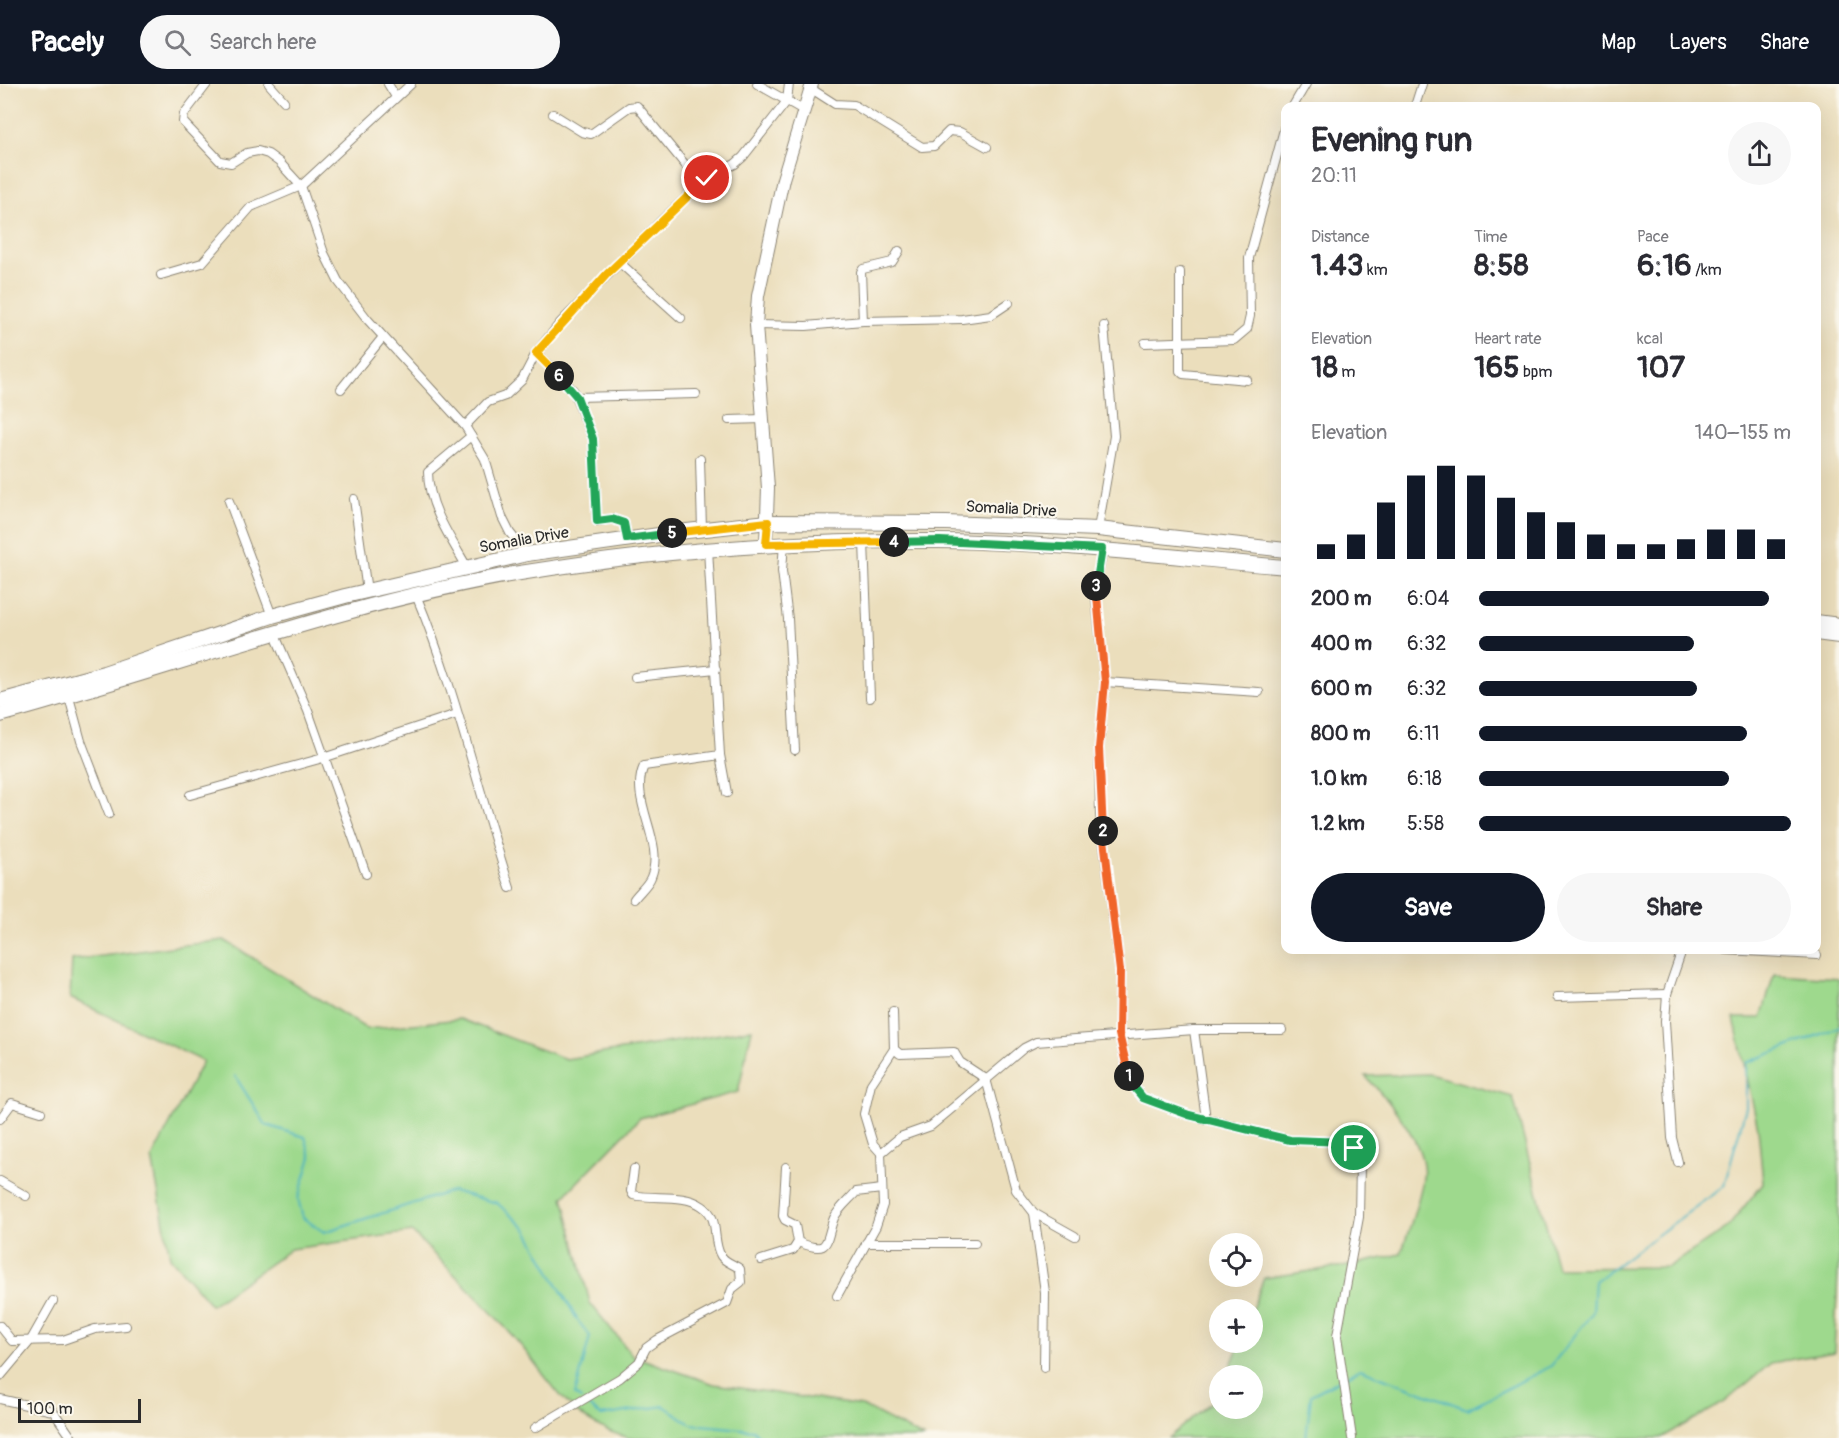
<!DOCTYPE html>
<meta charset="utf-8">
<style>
body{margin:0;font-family:Pangolin,sans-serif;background:#f7f7f7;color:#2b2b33;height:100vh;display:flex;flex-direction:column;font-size:22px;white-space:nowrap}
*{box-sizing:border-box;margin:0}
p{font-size:20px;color:#7c7c81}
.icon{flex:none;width:33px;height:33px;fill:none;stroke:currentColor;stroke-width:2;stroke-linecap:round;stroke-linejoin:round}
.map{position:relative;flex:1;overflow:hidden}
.details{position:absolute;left:1281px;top:18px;width:540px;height:852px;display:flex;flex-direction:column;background:#fff;border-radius:12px;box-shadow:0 6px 24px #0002}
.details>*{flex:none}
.tools{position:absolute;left:1209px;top:1149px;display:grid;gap:12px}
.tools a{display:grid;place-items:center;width:54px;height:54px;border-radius:50%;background:#fff;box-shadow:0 6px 24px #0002;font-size:30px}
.scale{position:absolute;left:18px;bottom:15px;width:123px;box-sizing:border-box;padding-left:6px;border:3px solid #2b2b2b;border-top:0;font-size:16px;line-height:21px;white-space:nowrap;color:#2b2b2b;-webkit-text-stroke:4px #fbf7ec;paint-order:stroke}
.pin{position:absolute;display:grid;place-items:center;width:51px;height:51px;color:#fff;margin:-26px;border:3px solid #fff;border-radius:50%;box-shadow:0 2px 6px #0007}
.km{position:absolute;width:30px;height:30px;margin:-15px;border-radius:50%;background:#222;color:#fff;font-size:16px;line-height:30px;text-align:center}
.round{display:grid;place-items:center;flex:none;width:63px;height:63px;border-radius:32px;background:#f7f7f7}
.overview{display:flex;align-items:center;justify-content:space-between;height:102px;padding:0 30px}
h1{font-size:33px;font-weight:800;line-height:45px}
.stats{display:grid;grid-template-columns:repeat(3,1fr);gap:9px;height:102px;padding:6px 30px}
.stats div{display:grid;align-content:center}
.stats b{font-size:30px;font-weight:800}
.stats small{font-size:16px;font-weight:400}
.stats p{font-size:16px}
.chart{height:168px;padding:12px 30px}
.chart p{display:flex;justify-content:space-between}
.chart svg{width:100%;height:108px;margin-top:6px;stroke:#111827;stroke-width:6}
.primary-button{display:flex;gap:12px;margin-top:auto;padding:12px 30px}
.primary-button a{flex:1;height:69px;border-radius:36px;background:#111827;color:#fff;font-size:24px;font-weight:800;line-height:69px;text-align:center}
.primary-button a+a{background:#f7f7f7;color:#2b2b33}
ul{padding:0 30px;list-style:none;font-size:20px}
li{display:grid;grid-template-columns:96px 72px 1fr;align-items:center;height:45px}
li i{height:15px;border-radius:8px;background:#111827}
header{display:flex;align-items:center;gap:36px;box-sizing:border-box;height:84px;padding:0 30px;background:#111827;color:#fff}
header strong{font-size:28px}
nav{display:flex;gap:33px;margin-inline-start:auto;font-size:21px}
.search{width:420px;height:54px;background:#f7f7f7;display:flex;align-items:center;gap:15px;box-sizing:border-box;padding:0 21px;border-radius:33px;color:#7c7c81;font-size:22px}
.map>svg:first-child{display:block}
.green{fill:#9ed98d;stroke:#64825c;stroke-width:1.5}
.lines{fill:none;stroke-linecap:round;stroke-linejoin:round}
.stream{stroke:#45b2c1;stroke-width:2}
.street-casing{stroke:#8b8474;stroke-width:10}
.secondary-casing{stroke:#8b8474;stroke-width:14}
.primary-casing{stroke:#8b8474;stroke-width:16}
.street{stroke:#fff;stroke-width:8}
.secondary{stroke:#fff;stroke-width:12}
.primary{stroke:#fff;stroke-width:14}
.split-1-casing{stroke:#fff;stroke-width:12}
.split-2-casing{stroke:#fff;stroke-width:12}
.split-3-casing{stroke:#fff;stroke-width:12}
.split-4-casing{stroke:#fff;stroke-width:12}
.split-5-casing{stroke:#fff;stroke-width:12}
.split-6-casing{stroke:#fff;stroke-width:12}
.split-7-casing{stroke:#fff;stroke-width:12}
.split-1{stroke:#22a559;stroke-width:8}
.split-2{stroke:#f0652b;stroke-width:8}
.split-3{stroke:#f0652b;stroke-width:8}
.split-4{stroke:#22a559;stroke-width:8}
.split-5{stroke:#f5b400;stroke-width:8}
.split-6{stroke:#22a559;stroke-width:8}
.split-7{stroke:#f5b400;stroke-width:8}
.labels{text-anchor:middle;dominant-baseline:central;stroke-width:4.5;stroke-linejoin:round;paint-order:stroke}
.street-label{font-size:16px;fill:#2b2b2b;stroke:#fbf7ec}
</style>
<header>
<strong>Pacely</strong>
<div class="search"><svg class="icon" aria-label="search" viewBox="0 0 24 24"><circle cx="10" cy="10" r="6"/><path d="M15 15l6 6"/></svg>Search here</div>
<nav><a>Map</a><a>Layers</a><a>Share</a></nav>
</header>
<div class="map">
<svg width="1839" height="1354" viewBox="0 0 1839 1354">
<rect width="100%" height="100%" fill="#fbf7ec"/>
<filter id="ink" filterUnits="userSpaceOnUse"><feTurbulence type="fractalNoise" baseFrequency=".0167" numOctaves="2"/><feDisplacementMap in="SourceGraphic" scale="12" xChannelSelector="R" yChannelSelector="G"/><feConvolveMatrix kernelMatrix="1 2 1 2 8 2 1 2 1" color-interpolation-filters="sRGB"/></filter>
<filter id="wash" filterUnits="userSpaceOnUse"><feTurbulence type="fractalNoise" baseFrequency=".008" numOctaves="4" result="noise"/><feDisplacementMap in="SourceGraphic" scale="24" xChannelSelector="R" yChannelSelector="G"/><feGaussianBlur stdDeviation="1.35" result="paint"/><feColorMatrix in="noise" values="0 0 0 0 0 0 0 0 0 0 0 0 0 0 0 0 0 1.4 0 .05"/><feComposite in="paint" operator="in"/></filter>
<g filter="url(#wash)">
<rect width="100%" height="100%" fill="#ebdebc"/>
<!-- green -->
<g class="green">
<path d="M 224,856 L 367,945 L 460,935 L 566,975 L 752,945 L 738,1008 L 640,1034 L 563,1113 L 590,1219 L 633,1272 L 714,1300 L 862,1322 L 924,1354 L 628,1354 C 565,1335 556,1302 517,1257 C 485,1219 447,1184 412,1148 L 291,1165 L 211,1221 L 170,1173 L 152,1074 L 203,977 L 70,914 L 72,876 Z"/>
<path d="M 1774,890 L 1839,894 L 1839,1172 L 1834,1268 L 1771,1279 L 1725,1318 L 1661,1354 L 1168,1354 L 1219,1312 L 1220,1324 L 1252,1324 L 1252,1292 L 1227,1291 L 1240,1259 L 1252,1258 L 1252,1225 L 1264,1194 L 1352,1181 L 1401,1170 C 1409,1145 1419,1119 1423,1094 C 1429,1062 1386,1013 1365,992 L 1429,990 L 1513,1013 L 1557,1184 L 1668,1183 L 1728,1143 L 1763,1099 L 1758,1044 L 1734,934 L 1761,934 Z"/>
</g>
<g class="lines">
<!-- stream -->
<g class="stream">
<polyline points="235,992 266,1041 305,1053 311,1073 298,1115 303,1134 324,1148 452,1107 497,1119 527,1146 578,1237 590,1252 575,1311 581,1315"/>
<polyline points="585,1319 601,1332 664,1322 691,1340 753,1346 761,1354"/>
<polyline points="1306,1354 1311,1311 1360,1285 1467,1325 1551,1282 1593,1228 1595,1197 1724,1102 1746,1023 1746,979 1839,943"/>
</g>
</g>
</g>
<g filter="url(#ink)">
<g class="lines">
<!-- street casing -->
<g class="street-casing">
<g id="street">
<polyline points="207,0 184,30 183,38 220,77 231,79 247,69 258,67 268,70 279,78 301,102 324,169 338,197 368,236 465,342 485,375 502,433 510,449 527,470"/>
<polyline points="269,0 284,17"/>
<polyline points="388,0 396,13"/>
<polyline points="757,0 803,26"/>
<polyline points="810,4 835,20 854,21 922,63 934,62 949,47 960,48 987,63"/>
<polyline points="1293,22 1306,0"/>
<polyline points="1415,22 1422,0"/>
<polyline points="553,30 582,48 591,50 629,23 637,22 701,100"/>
<polyline points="619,178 681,234"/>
<polyline points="1180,188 1180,287 1183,290 1247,296"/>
<polyline points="161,191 202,179 251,123 301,102 411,0"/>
<polyline points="863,237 861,188 863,185 892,178 899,167"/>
<polyline points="756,241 806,242 863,237 962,235 991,231 1009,219"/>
<polyline points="1145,259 1234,256 1247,245 1250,232 1249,174 1286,38"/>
<polyline points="536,269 573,306 593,355 597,437 612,435 624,439 627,455"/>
<polyline points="341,305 383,253"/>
<polyline points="577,313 696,310"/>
<polyline points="729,336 763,335"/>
<polyline points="465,342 488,318 505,312 522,296 536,269 561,238 660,138 707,94 735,80 743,73 787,17 789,0"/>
<polyline points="700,375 702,445"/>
<polyline points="354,415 367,507"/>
<polyline points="229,417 272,532"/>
<polyline points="1098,445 1114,352 1104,242"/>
<polyline points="864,458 870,614"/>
<polyline points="784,459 782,487 788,535 795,666"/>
<polyline points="708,465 720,671 727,709"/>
<polyline points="1103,465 1095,506 1105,598 1099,664 1100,731 1120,887 1119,950 1130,998 1143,1014 1189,1031 1290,1056 1346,1058 1354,1064 1360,1079 1359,1133 1337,1252 1352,1354"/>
<path d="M 467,483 C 451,455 428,422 428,388 L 471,352"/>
<path d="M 416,511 C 456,606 478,707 510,804"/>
<polyline points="275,551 308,627 366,790"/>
<polyline points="635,593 716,585"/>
<polyline points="1105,598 1259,608"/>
<polyline points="69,613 81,657 109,730"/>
<polyline points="190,711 323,674 457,630"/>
<path d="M 634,815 C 639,808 648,801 651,793 C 666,758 628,716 644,682 L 720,671"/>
<polyline points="1726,866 1817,871"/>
<polyline points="1557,913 1667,910"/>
<polyline points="893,928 894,965 900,970 954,968 960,978 986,995 1016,1106 1034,1129 1075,1152"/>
<polyline points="1194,946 1206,1035"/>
<polyline points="0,1035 12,1019 41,1028"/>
<polyline points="881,1069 900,1053 931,1042 1024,964 1036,958 1194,946 1282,946"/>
<polyline points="1678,1078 1672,1054 1665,937 1667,910 1682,866"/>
<polyline points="0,1097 26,1112"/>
<polyline points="1034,1129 1045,1208 1044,1284"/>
<path d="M 798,1158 C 832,1172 825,1156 834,1134 C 838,1125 849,1116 856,1108 L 882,1105"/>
<polyline points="866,1159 975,1159"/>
<polyline points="761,1176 793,1166 798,1158 795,1141 785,1136 783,1132 786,1083"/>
<polyline points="837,1212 876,1142 883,1121 881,1069 873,1060 864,1030 871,1000 894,965"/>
<polyline points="0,1242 12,1257 63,1256 95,1245 126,1242"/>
<polyline points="0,1293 31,1256 53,1217"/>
<polyline points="0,1315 53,1327 72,1354"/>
<path d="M 535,1344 L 620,1294 L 639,1278 L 646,1264 L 657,1256 L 727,1219 L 732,1205 L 741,1198 L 740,1185 C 734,1180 726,1179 721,1172 C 711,1156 721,1134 702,1122 C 684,1109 654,1116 633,1111 L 631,1107 L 634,1085"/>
</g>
</g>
<!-- secondary casing -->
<g class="secondary-casing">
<polyline id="secondary" points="766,460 768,404 756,241 758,212 783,95 812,0"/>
</g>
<!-- primary casing -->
<g class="primary-casing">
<g id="primary">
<polyline points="1816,538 1839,541"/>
<polyline points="1816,549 1839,552"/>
<polyline points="0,617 104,589 272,532 345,512 527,470 687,447 768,438 946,439 1098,445 1286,466"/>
<path d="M 0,631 C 173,584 343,519 520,489 C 658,466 798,456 938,457 C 1054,458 1170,473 1286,483"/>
</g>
</g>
<!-- street -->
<use href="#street" class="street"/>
<!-- secondary -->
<use href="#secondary" class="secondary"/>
<!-- primary -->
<use href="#primary" class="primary"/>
</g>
</g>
<g class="lines" filter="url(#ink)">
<!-- split-1 casing -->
<g class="split-1-casing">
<polyline id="split-1" points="1129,992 1130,998 1143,1014 1189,1031 1290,1056 1346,1058 1354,1064"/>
</g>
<!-- split-2 casing -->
<g class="split-2-casing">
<polyline id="split-2" points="1103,747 1120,887 1119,950 1129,992"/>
</g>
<!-- split-3 casing -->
<g class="split-3-casing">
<polyline id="split-3" points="1096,502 1105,598 1099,664 1103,747"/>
</g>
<!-- split-4 casing -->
<g class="split-4-casing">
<polyline id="split-4" points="894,458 940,457 1102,465 1096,502"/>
</g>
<!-- split-5 casing -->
<g class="split-5-casing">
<polyline id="split-5" points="672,449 768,438 766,460 894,458"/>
</g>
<!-- split-6 casing -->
<g class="split-6-casing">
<polyline id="split-6" points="559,292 577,313 593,355 597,437 612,435 624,439 627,455 672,449"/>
</g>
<!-- split-7 casing -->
<g class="split-7-casing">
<polyline id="split-7" points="559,292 536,269 607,190 707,94"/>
</g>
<!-- split-1 -->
<use href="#split-1" class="split-1"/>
<!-- split-2 -->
<use href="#split-2" class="split-2"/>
<!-- split-3 -->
<use href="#split-3" class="split-3"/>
<!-- split-4 -->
<use href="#split-4" class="split-4"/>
<!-- split-5 -->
<use href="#split-5" class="split-5"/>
<!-- split-6 -->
<use href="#split-6" class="split-6"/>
<!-- split-7 -->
<use href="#split-7" class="split-7"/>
</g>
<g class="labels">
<!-- street labels -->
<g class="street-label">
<text transform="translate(1011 425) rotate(3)">Somalia Drive</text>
<text transform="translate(524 456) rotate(-10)">Somalia Drive</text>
</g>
</g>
</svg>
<div class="tools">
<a><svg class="icon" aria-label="locate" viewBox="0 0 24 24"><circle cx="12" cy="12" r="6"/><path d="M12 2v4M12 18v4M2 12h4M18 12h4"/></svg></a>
<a>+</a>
<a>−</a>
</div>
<div class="scale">100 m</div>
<div class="pin" style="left:1354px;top:1064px;background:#1e9e55"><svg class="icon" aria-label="arrive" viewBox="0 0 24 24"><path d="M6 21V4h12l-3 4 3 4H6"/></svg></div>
<div class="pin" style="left:707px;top:94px;background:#d93025"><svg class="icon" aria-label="check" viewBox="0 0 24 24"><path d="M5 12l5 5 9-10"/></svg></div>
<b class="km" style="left:1129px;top:992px">1</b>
<b class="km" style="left:1103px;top:747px">2</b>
<b class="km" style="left:1096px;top:502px">3</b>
<b class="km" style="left:894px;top:458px">4</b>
<b class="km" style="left:672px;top:449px">5</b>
<b class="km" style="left:559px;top:292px">6</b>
<section class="details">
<div class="overview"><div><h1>Evening run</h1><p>20:11</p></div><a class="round"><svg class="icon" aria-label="share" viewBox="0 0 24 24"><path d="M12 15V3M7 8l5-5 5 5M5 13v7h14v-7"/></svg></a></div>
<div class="stats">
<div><p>Distance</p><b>1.43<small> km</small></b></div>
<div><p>Time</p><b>8:58</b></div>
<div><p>Pace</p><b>6:16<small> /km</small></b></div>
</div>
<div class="stats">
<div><p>Elevation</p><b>18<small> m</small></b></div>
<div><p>Heart rate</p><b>165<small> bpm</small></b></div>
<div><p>kcal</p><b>107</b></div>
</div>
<div class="chart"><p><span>Elevation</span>140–155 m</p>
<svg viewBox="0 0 160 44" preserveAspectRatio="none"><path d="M5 44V38M15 44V34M25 44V21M35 44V10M45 44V6M55 44V10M65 44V19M75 44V25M85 44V29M95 44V34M105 44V38M115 44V38M125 44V36M135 44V32M145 44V32M155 44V36"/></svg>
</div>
<ul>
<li><b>200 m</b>6:04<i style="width:93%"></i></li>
<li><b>400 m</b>6:32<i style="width:69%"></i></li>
<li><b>600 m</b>6:32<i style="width:70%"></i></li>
<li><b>800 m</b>6:11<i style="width:86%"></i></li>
<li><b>1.0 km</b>6:18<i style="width:80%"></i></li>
<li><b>1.2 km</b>5:58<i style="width:100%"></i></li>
</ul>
<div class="primary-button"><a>Save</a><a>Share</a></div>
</section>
</div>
